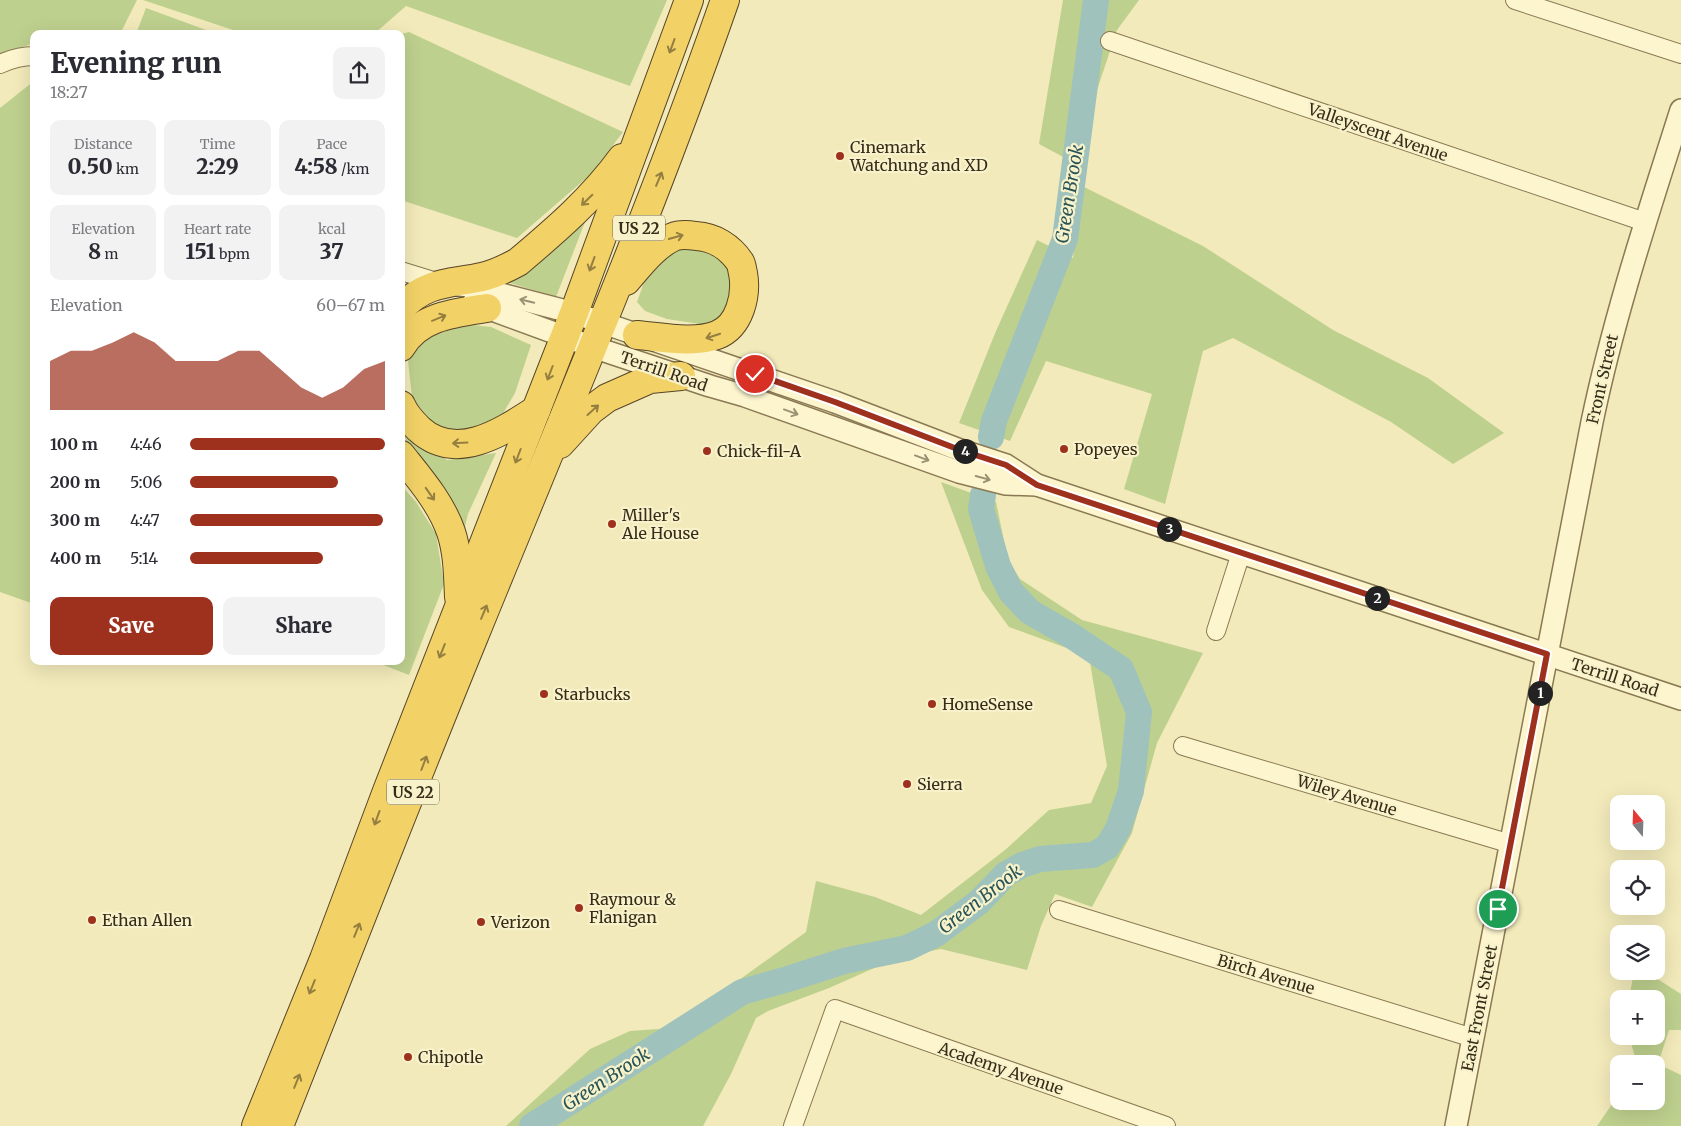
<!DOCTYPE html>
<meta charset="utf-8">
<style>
body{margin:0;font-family:Merriweather,serif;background:#f2f2f3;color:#2b2b33;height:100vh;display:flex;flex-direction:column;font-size:19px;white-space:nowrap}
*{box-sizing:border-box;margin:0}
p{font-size:16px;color:#7c7c81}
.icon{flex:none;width:28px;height:28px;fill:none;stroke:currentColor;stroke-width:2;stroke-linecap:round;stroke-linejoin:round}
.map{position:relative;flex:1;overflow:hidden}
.side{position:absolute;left:30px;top:30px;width:375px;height:635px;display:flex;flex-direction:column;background:#fff;border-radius:10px;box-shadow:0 5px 20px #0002}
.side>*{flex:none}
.needle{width:32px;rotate:341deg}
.tools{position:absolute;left:1610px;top:795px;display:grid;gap:10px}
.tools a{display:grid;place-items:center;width:55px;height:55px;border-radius:10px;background:#fff;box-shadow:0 5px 20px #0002;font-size:25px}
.pin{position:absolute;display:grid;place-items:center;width:42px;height:42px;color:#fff;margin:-21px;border:2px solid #fff;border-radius:50%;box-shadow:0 1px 5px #0007}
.km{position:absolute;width:25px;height:25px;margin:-12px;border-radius:50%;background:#222;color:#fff;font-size:14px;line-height:25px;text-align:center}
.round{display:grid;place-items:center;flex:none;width:52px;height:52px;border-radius:10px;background:#f2f2f3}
.overview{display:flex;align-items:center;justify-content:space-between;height:85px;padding:0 20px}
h1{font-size:28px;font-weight:800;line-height:38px}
.figures{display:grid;grid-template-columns:repeat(3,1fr);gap:8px;height:85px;padding:5px 20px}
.figures div{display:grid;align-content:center;border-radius:10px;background:#f2f2f3;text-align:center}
.figures b{font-size:21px;font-weight:800}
.figures small{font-size:14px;font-weight:400}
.figures p{font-size:14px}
.chart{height:140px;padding:10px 20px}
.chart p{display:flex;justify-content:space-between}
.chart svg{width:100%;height:90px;margin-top:5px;fill:#9e311e;opacity:.7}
.button{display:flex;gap:10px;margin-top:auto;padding:10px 20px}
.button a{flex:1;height:58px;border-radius:10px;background:#9e311e;color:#fff;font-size:20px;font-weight:800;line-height:58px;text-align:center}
.button a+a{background:#f2f2f3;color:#2b2b33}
ul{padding:0 20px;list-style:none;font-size:16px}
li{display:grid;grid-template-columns:80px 60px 1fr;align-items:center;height:38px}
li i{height:12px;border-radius:6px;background:#9e311e}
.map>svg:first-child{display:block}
.green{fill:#bed08e}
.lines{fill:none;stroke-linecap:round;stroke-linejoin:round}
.river{stroke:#9fc2bd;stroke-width:26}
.minor-casing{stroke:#8a7953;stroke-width:20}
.tertiary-casing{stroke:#8a7953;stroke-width:24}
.trunk-casing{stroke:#574528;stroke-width:30}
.minor{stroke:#fcf5ce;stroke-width:18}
.tertiary{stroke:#fcf5ce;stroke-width:21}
.trunk{stroke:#f2d267;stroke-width:28}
.oneway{stroke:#947f40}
.oneway2{stroke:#9a9074}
.route-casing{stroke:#fff;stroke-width:10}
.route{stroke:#9e311e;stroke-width:6}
.poi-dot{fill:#9e311e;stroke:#f8f2ca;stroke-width:2}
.labels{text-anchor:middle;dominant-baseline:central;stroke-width:4.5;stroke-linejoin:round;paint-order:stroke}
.shield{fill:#f8f2ca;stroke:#71674f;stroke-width:1}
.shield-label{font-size:15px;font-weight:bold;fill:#372c1a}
.street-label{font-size:16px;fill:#372c1a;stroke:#f8f2ca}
.poi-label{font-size:16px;fill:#372c1a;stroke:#f8f2ca;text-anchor:start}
.water-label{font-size:18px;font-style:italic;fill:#275459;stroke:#f8f2ca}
</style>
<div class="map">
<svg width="1681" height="1126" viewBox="0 0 1681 1126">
<rect width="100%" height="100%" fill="#f2eaba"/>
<!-- green -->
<g class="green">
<polygon points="0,0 137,0 120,34 67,34 66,32 60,34 34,34 34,43 0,55"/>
<polygon points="143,0 667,0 630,86 406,6 374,34 245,34"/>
<polygon points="1063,0 1139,0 1117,30 1095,96 1082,167 1039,144"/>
<polygon points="146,8 217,34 136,34"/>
<polygon points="409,32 623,132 591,174 517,238 401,200 401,34"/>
<polygon points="34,81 34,604 0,592 0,108"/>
<polygon points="1082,186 1203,246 1333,330 1428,378 1504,433 1453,464 1391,422 1233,338 1203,351 1165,504 1124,489 1152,394 1046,361 1010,441 959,423 996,331 1037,240 1073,258"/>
<polygon points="590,209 556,297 501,280"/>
<polygon points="706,244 732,266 730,311 713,326 667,319 645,311 637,302 652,260 666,248"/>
<polygon points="456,323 491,327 531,345 515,393 501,417 484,432 457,434 432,423 412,397 408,361 420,341"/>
<polygon points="401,425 416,440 447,460 496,453 468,514 462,539 421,463 401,432"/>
<polygon points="941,482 996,502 1008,560 1020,579 1082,620 1203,653 1157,743 1132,833 1092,907 1055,894 1041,926 1027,970 941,949 899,957 829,988 768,1011 756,1018 731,1074 703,1126 506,1126 590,1049 630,1031 672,1028 806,932 816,881 875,897 921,915 1005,850 1049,810 1091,803 1107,766 1090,662 1072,650 1009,627 982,590"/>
<polygon points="401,485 416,502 436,534 444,584 409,675 373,661 401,661"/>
<polygon points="1634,971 1645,971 1681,994 1681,1030 1669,1030 1658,1064 1681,1075 1681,1126 1597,1126 1619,1094 1619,1101 1656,1101 1656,1064 1637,1064 1629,1036 1656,1036 1656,999 1629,999"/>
</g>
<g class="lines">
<!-- river -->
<g class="river">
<polyline points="991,437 994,421 1065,239 1096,0"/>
<polyline points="532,1126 742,992 788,979 844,961 907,948 936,934 979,902 1006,874 1022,865 1040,859 1093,855 1107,847 1118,829 1131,791 1139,712 1121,669 1072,636 1030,612 1011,592 998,566 981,509 983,495"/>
</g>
<!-- minor casing -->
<g class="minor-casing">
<g id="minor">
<polyline points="1515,0 1681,54"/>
<polyline points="1110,41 1645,222"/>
<path d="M 0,64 C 11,59 21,56 34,56"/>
<polyline points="401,271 440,283"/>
<polyline points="1216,631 1241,553"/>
<polyline points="1183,746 1511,844"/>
<polyline points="1059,910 1473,1038"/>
<polyline points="793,1126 835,1009 1166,1126"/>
</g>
</g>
<!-- tertiary casing -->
<g class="tertiary-casing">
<g id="tertiary">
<polyline points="458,285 470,286 574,313 835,402 960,450 1006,465 1037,485 1681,699"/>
<polyline points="473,303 593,347 710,386 745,396 959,472 1006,484 1037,485"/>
<path d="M 1456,1126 L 1592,422 C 1614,316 1648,214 1681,110"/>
</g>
</g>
<!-- trunk casing -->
<g class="trunk-casing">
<g id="trunk">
<path d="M 626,281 C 640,265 654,246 673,237 C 680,234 689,235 696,236 C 714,237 730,247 740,262 C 742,265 742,270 743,273 C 747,295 740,326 717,335 C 694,344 661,337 637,335"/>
<path d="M 401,308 C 426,281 450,284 482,277 C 495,274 507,268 518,262 C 556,230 593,198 622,158"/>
<path d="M 401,347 C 419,316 455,313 487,308"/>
<path d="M 401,405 C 405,415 412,422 419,429 C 456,463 502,432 536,410"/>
<polyline points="560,444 591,410 607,398 650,379 681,376"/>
<path d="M 401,455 C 420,479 441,503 451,532 C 458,553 458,576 459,597"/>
<polyline points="256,1126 324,959 387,791 574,313 689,0"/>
<path d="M 279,1126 C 344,962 408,797 475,634 C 561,423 650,215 725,0"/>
</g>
</g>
<!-- minor -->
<use href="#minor" class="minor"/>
<!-- tertiary -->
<use href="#tertiary" class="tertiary"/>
<!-- trunk -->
<use href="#trunk" class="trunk"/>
</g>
<!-- one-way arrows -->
<defs><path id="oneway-shaft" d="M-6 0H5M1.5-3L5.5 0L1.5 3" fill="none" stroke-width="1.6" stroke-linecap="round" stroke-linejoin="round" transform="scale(1.25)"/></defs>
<g class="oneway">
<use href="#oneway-shaft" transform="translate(672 46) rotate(110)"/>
<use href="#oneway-shaft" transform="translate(659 179) rotate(-67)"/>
<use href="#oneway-shaft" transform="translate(587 200) rotate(136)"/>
<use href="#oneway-shaft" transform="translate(676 237) rotate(-16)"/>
<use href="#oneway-shaft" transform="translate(592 264) rotate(110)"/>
<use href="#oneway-shaft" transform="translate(439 318) rotate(-22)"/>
<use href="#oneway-shaft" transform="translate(713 336) rotate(162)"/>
<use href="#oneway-shaft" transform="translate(550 373) rotate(111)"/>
<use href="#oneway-shaft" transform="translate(593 410) rotate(-42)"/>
<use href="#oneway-shaft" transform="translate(460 443) rotate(177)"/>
<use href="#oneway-shaft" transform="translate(518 456) rotate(111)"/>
<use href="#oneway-shaft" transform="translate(430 494) rotate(55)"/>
<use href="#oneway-shaft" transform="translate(484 612) rotate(-67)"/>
<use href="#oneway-shaft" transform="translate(442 651) rotate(112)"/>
<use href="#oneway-shaft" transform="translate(424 763) rotate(-69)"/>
<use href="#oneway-shaft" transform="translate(377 818) rotate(110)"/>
<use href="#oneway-shaft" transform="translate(357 930) rotate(-68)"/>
<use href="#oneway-shaft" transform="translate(312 987) rotate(112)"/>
<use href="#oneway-shaft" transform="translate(297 1081) rotate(-68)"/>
</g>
<g class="oneway2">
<use href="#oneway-shaft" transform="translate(527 301) rotate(-166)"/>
<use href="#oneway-shaft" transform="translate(791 412) rotate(20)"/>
<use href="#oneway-shaft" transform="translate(922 458) rotate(20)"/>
<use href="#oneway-shaft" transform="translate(983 478) rotate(15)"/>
</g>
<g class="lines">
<!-- route casing -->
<g class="route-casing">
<polyline id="route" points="755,374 835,402 960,450 1006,465 1037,485 1547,654 1498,909"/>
</g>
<!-- route -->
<use href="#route" class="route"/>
</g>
<!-- markers -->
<g class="poi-dot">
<circle cx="840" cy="156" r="5"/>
<circle cx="1064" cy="449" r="5"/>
<circle cx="707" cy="451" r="5"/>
<circle cx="612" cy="524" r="5"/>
<circle cx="544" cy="694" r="5"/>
<circle cx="932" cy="704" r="5"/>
<circle cx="907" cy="784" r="5"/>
<circle cx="579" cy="908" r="5"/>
<circle cx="92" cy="920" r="5"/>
<circle cx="481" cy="922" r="5"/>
<circle cx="408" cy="1057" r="5"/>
</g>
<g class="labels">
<!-- shield labels -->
<g class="shield">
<rect x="613" y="215.5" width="52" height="25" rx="4"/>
<rect x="387" y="779.5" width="52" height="25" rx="4"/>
</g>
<g class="shield-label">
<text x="639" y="228">US 22</text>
<text x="413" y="792">US 22</text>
</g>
<!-- street labels -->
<g class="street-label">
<text transform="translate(1378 132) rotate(19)">Valleyscent Avenue</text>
<text transform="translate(664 371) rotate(19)">Terrill Road</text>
<text transform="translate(1602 379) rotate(-77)">Front Street</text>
<text transform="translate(1615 677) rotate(18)">Terrill Road</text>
<text transform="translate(1347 795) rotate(17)">Wiley Avenue</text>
<text transform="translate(1266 974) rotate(17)">Birch Avenue</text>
<text transform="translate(1479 1008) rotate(-79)">East Front Street</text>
<text transform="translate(1001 1068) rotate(19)">Academy Avenue</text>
</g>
<!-- poi labels -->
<g class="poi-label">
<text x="850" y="147">Cinemark<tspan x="850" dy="18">Watchung and XD</tspan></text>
<text x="1074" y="449">Popeyes</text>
<text x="717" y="451">Chick-fil-A</text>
<text x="622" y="515">Miller's<tspan x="622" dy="18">Ale House</tspan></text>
<text x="554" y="694">Starbucks</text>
<text x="942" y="704">HomeSense</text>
<text x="917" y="784">Sierra</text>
<text x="589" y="899">Raymour &amp;<tspan x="589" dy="18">Flanigan</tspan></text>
<text x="102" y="920">Ethan Allen</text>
<text x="491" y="922">Verizon</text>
<text x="418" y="1057">Chipotle</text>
</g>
<!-- water labels -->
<g class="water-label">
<text transform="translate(1069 194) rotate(-81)">Green Brook</text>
<text transform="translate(980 899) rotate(-38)">Green Brook</text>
<text transform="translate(606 1079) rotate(-33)">Green Brook</text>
</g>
</g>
</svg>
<div class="tools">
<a><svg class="needle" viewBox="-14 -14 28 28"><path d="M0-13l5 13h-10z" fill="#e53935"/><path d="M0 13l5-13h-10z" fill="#7c7c81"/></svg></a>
<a><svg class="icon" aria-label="locate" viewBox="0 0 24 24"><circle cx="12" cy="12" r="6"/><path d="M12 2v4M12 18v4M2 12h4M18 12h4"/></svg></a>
<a><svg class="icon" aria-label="layers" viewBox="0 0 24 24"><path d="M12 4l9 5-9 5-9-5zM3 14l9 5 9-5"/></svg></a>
<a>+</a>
<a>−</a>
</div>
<div class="pin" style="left:1498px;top:909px;background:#1e9e55"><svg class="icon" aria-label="arrive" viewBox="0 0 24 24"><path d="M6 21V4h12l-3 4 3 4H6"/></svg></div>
<div class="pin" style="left:755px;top:374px;background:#d93025"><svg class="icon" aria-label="check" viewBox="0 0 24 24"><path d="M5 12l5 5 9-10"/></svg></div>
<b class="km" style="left:1540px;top:693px">1</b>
<b class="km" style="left:1377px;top:598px">2</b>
<b class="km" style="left:1169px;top:529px">3</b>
<b class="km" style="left:965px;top:451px">4</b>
<section class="side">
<div class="overview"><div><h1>Evening run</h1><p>18:27</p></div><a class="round"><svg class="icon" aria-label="share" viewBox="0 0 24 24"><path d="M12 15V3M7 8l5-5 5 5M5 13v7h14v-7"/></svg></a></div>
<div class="figures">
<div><p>Distance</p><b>0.50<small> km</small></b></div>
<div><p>Time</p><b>2:29</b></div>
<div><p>Pace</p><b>4:58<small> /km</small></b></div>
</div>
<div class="figures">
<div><p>Elevation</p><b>8<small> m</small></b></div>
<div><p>Heart rate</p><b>151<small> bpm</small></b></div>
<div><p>kcal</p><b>37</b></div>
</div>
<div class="chart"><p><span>Elevation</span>60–67 m</p>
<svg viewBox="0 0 160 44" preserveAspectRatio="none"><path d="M0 44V20L10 15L20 15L30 11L40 6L50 11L60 20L70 20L80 20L90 15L100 15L110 24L120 33L130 38L140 33L150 24L160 20V44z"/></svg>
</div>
<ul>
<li><b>100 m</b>4:46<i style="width:100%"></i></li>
<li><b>200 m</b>5:06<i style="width:76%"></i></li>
<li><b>300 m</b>4:47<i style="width:99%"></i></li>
<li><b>400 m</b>5:14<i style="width:68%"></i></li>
</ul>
<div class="button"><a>Save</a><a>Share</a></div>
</section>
</div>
